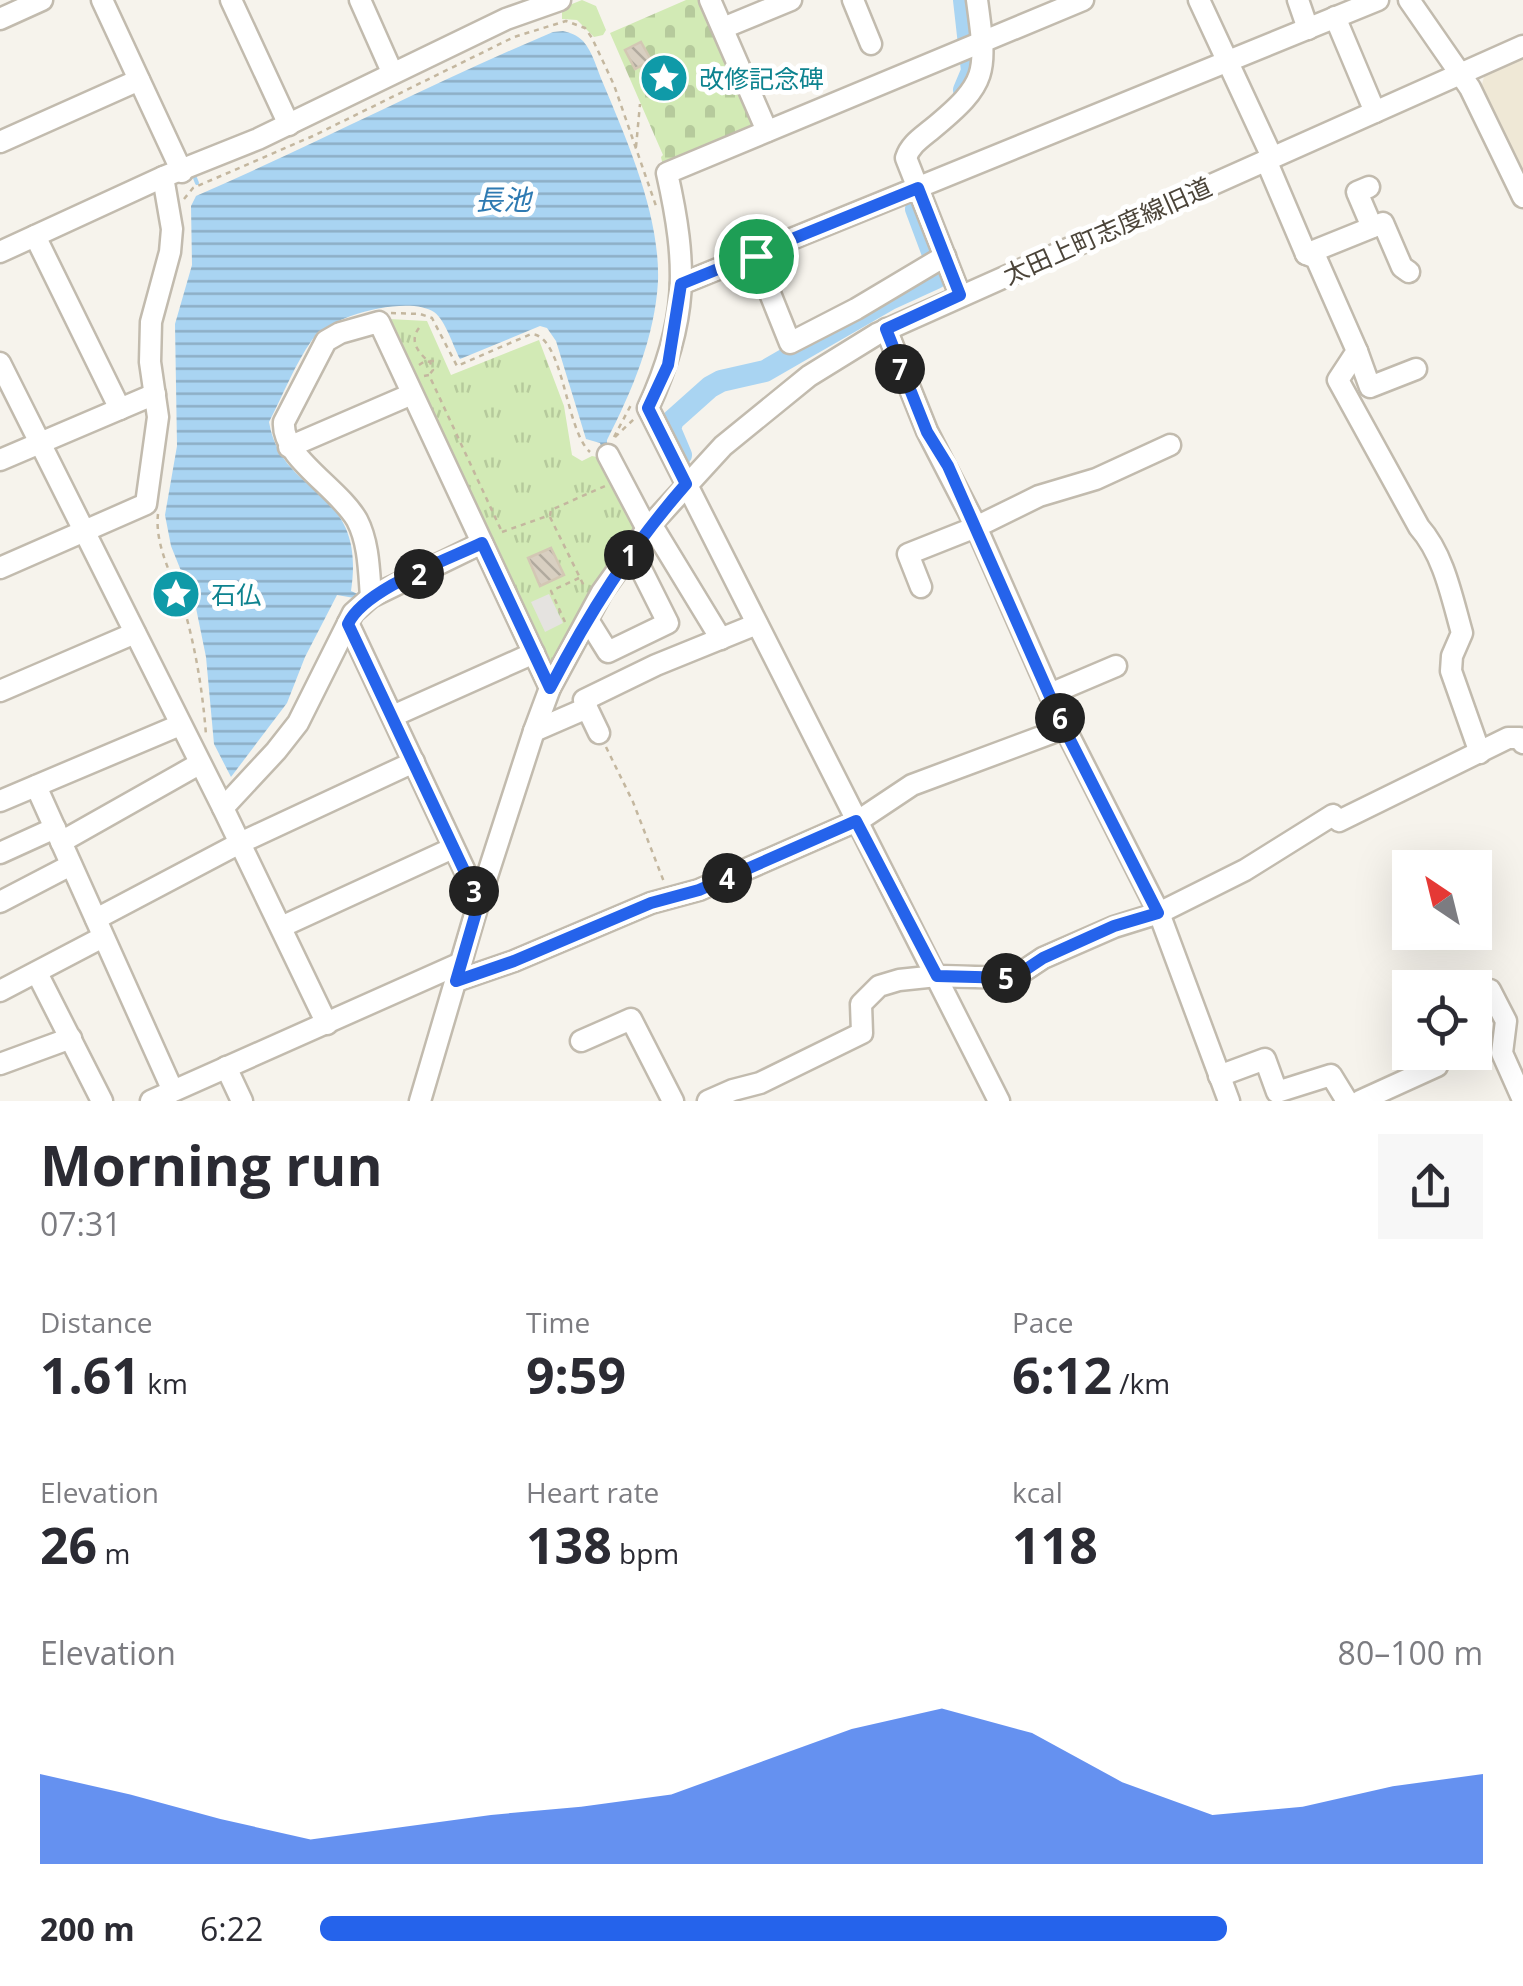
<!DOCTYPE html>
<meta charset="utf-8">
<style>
body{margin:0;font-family:"Open Sans","Noto Sans JP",sans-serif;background:#f7f7f7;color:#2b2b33;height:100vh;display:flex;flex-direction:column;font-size:38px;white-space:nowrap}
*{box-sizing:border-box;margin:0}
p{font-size:32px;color:#7c7c81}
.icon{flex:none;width:55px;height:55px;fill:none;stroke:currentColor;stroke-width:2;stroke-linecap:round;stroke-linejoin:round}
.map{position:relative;height:1101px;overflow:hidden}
.details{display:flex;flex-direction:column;background:#fff;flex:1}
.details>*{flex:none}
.needle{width:65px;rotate:325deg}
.controls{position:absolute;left:1392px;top:850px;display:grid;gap:20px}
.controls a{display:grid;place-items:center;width:100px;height:100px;border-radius:0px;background:#fff;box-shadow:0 10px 40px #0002;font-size:50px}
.pin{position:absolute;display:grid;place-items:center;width:85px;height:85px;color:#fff;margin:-42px;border:5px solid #fff;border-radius:50%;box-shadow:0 2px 10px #0007}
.km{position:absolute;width:50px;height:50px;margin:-25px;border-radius:50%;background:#222;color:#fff;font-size:28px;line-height:50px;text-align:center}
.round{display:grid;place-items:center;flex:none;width:105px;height:105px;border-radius:0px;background:#f7f7f7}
.summary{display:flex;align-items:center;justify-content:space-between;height:170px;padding:0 40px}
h1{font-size:55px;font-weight:700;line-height:75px}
.stats{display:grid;grid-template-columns:repeat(3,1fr);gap:15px;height:170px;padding:10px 40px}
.stats div{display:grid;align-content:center}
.stats b{font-size:50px;font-weight:700}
.stats small{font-size:28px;font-weight:400}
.stats p{font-size:28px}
.chart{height:280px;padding:20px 40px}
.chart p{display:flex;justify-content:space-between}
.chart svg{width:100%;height:180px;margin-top:10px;fill:#2563eb;opacity:.7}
ul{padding:0 40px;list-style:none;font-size:32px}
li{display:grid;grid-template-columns:160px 120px 1fr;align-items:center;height:75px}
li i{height:25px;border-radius:12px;background:#2563eb}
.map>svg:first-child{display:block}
.education{fill:#efe8d6}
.grass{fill:url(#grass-tufts)}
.cemetery{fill:url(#cemetery-stones)}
.parking{fill:#e5e3e0}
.water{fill:url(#water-rules)}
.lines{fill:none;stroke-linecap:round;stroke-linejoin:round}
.stream{stroke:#a9d4f2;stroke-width:4}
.river{stroke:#a9d4f2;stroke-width:22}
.building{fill:url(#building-back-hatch);stroke:#d3c7b4;stroke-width:2.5}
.minor-casing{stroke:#c2bbae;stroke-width:25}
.path{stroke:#c4b79f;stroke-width:2.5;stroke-dasharray:5 5;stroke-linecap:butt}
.minor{stroke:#fff;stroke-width:20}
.route-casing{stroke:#fff;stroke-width:20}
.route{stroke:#2563eb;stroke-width:12}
.labels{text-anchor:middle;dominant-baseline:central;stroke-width:10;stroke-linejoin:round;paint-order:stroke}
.culture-label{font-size:25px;fill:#0d838f;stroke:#fff;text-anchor:start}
.street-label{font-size:25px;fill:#4b4439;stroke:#fff}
.water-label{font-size:28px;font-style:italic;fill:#2e7ab2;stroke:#fff}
</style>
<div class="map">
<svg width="1523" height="1101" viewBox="0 0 1523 1101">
<defs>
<pattern id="grass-tufts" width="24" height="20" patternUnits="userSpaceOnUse" patternTransform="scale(2.5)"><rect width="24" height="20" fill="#d2eab5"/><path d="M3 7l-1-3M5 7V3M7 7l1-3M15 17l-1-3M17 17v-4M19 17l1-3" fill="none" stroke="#b6ca9c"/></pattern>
<pattern id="cemetery-stones" width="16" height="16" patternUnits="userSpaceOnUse" patternTransform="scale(2.5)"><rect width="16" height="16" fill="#d2eab5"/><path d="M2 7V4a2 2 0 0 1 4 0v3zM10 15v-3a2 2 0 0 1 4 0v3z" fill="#b6ca9c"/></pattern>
<pattern id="water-rules" width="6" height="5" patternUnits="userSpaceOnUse" patternTransform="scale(2.5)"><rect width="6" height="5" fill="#a9d4f2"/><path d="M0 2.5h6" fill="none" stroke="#8caec5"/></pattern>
<pattern id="building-back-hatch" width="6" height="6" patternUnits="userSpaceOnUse" patternTransform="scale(2.5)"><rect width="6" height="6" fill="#d8cfc1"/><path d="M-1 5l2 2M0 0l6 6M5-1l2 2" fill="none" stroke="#b1aa9e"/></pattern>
</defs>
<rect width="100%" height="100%" fill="#f6f3ec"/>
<!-- education -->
<polygon class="education" points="1523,55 1523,181 1479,96 1485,73"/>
<!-- grass -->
<g class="grass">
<polygon points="582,0 596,6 606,30 603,35 594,37 577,20 562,19 562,8"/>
<polygon points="389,319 427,321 451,375 539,340 564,406 572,455 582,461 592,456 607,459 640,523 555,661 551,661"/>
</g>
<!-- cemetery -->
<polygon class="cemetery" points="686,0 700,0 757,122 753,130 663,166 661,157 663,155 610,33"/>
<!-- parking -->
<polygon class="parking" points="549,594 563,623 545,632 531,602"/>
<!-- water -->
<path class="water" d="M 563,31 C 571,33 577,35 583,41 C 593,52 597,70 603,83 C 628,143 660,215 658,281 C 655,337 632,391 607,440 L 607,446 L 602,449 L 600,443 L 586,439 L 556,341 L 547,328 L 540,326 L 460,359 C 453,346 446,321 434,312 C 409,295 329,315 312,340 C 295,364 283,395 269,422 C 282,499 367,485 351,591 L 360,595 L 360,599 L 337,595 L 305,657 L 287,703 L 231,777 L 214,744 L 206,657 L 196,608 L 171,546 L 165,515 L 177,446 L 175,324 L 192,265 L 191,206 L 196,196 C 316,144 432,83 553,32 Z"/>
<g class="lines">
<!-- stream -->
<polyline class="stream" points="195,178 197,183"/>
<!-- river -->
<g class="river">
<polyline points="964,0 972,71 964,90"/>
<polyline points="681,455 670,429 673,420 710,387 721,381 765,371 890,299 936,278 934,257 916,209"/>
</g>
</g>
<!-- building -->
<g class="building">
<polygon points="641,42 651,60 635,69 625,50"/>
<polygon points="551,548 564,575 540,586 528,558"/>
</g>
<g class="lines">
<!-- minor casing -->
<g class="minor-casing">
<g id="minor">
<polyline points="102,0 182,172"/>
<polyline points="231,0 289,125"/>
<polyline points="360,0 392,72"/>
<polyline points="710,0 767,131"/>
<polyline points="853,0 871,44"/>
<polyline points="1199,0 1272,157"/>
<polyline points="1298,0 1308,29"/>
<polyline points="1409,0 1470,88 1523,197"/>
<polyline points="1335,17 1375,112"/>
<polyline points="0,19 42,0"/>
<polyline points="723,28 791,0"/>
<polyline points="0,142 139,80"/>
<path d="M 1266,160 L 1306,254 L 1316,258 L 1357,351 L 1338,380 L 1419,527 C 1444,555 1452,598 1462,633 L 1452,656 L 1451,671 L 1480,753"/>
<polyline points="1369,187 1357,192 1372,227"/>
<polyline points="35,236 120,409"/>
<polyline points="0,252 163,177 258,139 506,19 560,0"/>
<polyline points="1306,254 1383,223 1402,267 1409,272"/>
<polyline points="755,256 790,343 856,309 945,256"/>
<polyline points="681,284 1378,0"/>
<path d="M 960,295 L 906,158 C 910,145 921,138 932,129 C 989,82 987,73 977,0"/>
<polyline points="886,329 927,431 974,522 1065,728 1159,913 1229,1101"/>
<polyline points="1357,351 1370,387 1416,369"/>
<polyline points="0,363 223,808 327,1024"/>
<polyline points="289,447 412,394"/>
<polyline points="608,455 647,529"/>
<polyline points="0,460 155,394"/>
<polyline points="651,524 721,639"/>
<polyline points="0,568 146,504 158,417 150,362 151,322 170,252 172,229 163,177"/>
<polyline points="921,587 908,554 976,527 1039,496 1096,479 1170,445"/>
<path d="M 371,597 C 369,572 369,543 357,520 C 338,487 281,457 284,422 L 326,341 L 340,333 L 379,322 L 550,688"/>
<polyline points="588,620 608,652 668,623 632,551"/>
<polyline points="348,623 479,901"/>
<polyline points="0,691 135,633"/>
<polyline points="1050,694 1116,666"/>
<polyline points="587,708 584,700 656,665 757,624"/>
<polyline points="393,716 534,653"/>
<polyline points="534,731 587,708 599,733"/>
<polyline points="36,786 173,1091"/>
<polyline points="0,801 180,725"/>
<polyline points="223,808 276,751 298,723 353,613 371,597 482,543"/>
<polyline points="61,842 199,764"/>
<polyline points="0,853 55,828"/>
<polyline points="0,902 71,865"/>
<polyline points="96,919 240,843 414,762"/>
<polyline points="281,927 453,848"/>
<polyline points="37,973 102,1101"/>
<polyline points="456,981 514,961 651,903 699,890 861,819 912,785 1065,728"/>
<polyline points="0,991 103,937"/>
<polyline points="1475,997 1490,990 1506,1021 1502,1053 1523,1100"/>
<polyline points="581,1041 631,1019 673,1101"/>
<polyline points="0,1064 71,1038"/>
<polyline points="226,1067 242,1101"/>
<polyline points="1219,1076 1265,1059 1277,1092 1331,1075 1347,1101"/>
<polyline points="151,1101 461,963"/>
<polyline points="420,1101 479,901 534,731 550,688 602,592 647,529 723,446 809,376 877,334 1523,46"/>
<polyline points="708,1101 733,1090 760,1083 862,1033 861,1004 879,986 899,980 937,976 1013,978 1043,958 1114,927 1159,913 1245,870 1333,815 1339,821 1508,738 1520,738 1523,743"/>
<path d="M 999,1101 L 648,408 C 688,321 688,266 667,173 L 1083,0"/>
<polyline points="1360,1101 1437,1066"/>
</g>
</g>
<!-- path -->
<g class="path">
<polyline points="636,147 640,104"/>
<polyline points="184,199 193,188 313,136 514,37 566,21 585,28 592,38 614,85 656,206"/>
<path d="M 391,313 L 420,314 L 432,318 L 457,366 L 531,334 C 564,335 565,430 590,452"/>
<path d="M 419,328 C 409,341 418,352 428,361 L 434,361"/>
<polyline points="419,365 425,361 430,362 433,370 429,375"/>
<polyline points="424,376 429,375 502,532"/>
<polyline points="614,437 632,403"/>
<polyline points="615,437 634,419"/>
<path d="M 158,514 C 154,550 178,585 187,619 C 197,657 203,695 206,735"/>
<polyline points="550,517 584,586"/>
<polyline points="502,532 550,515 551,510 605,486"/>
<polyline points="565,622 551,591 579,578"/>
<polyline points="606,747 633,802 664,882"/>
</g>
<!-- minor -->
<use href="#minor" class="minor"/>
</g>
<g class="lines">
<!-- route casing -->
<g class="route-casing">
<path id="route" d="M 918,188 L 960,295 L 886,329 L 927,432 L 948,466 L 1064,728 L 1158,913 L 1114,926 L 1043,958 L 1013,978 L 937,976 L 856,821 L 699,890 L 651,903 L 514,961 L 456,981 L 479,902 L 348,624 C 364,589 447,560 482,543 L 550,688 C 589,613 630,548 686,484 L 648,408 L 668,365 L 681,284 Z"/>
</g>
<!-- route -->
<use href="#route" class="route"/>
</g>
<!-- icons -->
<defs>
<g id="sight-disc" transform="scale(2.5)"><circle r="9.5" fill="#0f9aa8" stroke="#fff"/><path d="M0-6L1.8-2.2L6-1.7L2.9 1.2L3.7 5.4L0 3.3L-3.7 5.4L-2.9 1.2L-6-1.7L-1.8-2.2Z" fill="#fff"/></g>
</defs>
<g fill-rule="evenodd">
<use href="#sight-disc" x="664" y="78"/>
<use href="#sight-disc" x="176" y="594"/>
</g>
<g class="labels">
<!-- culture labels -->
<g class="culture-label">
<text x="699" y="78">改修記念碑</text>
<text x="211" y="594">石仏</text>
</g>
<!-- street labels -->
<g class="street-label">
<text transform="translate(1107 230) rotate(-24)">太田上町志度線旧道</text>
</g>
<!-- water labels -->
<g class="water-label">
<text x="503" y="199">長池</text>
</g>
</g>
</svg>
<div class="controls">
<a><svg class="needle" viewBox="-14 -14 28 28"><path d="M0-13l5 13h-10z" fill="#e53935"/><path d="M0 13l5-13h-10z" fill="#7c7c81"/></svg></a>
<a><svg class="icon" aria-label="locate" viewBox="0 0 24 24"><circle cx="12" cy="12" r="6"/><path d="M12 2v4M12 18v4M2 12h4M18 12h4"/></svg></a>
</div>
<div class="pin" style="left:756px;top:256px;background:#1e9e55"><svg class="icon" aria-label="arrive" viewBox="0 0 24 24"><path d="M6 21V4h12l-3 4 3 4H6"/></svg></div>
<b class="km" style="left:629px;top:555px">1</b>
<b class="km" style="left:419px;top:574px">2</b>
<b class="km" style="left:474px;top:891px">3</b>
<b class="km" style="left:727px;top:878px">4</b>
<b class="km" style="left:1006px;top:978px">5</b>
<b class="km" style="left:1060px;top:718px">6</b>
<b class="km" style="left:900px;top:369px">7</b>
</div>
<section class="details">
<div class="summary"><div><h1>Morning run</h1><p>07:31</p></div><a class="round"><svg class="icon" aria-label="share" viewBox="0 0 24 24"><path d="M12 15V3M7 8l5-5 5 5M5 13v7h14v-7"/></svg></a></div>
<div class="stats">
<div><p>Distance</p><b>1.61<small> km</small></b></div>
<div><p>Time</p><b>9:59</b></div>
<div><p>Pace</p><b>6:12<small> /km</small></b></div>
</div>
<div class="stats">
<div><p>Elevation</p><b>26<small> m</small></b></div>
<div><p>Heart rate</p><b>138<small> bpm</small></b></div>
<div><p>kcal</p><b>118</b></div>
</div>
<div class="chart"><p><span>Elevation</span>80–100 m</p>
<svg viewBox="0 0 160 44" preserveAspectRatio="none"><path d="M0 44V22L10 27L20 33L30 38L40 35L50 32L60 30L70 27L80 19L90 11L100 6L110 12L120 24L130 32L140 30L150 25L160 22V44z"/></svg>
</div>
<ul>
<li><b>200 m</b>6:22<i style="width:78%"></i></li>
</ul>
</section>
